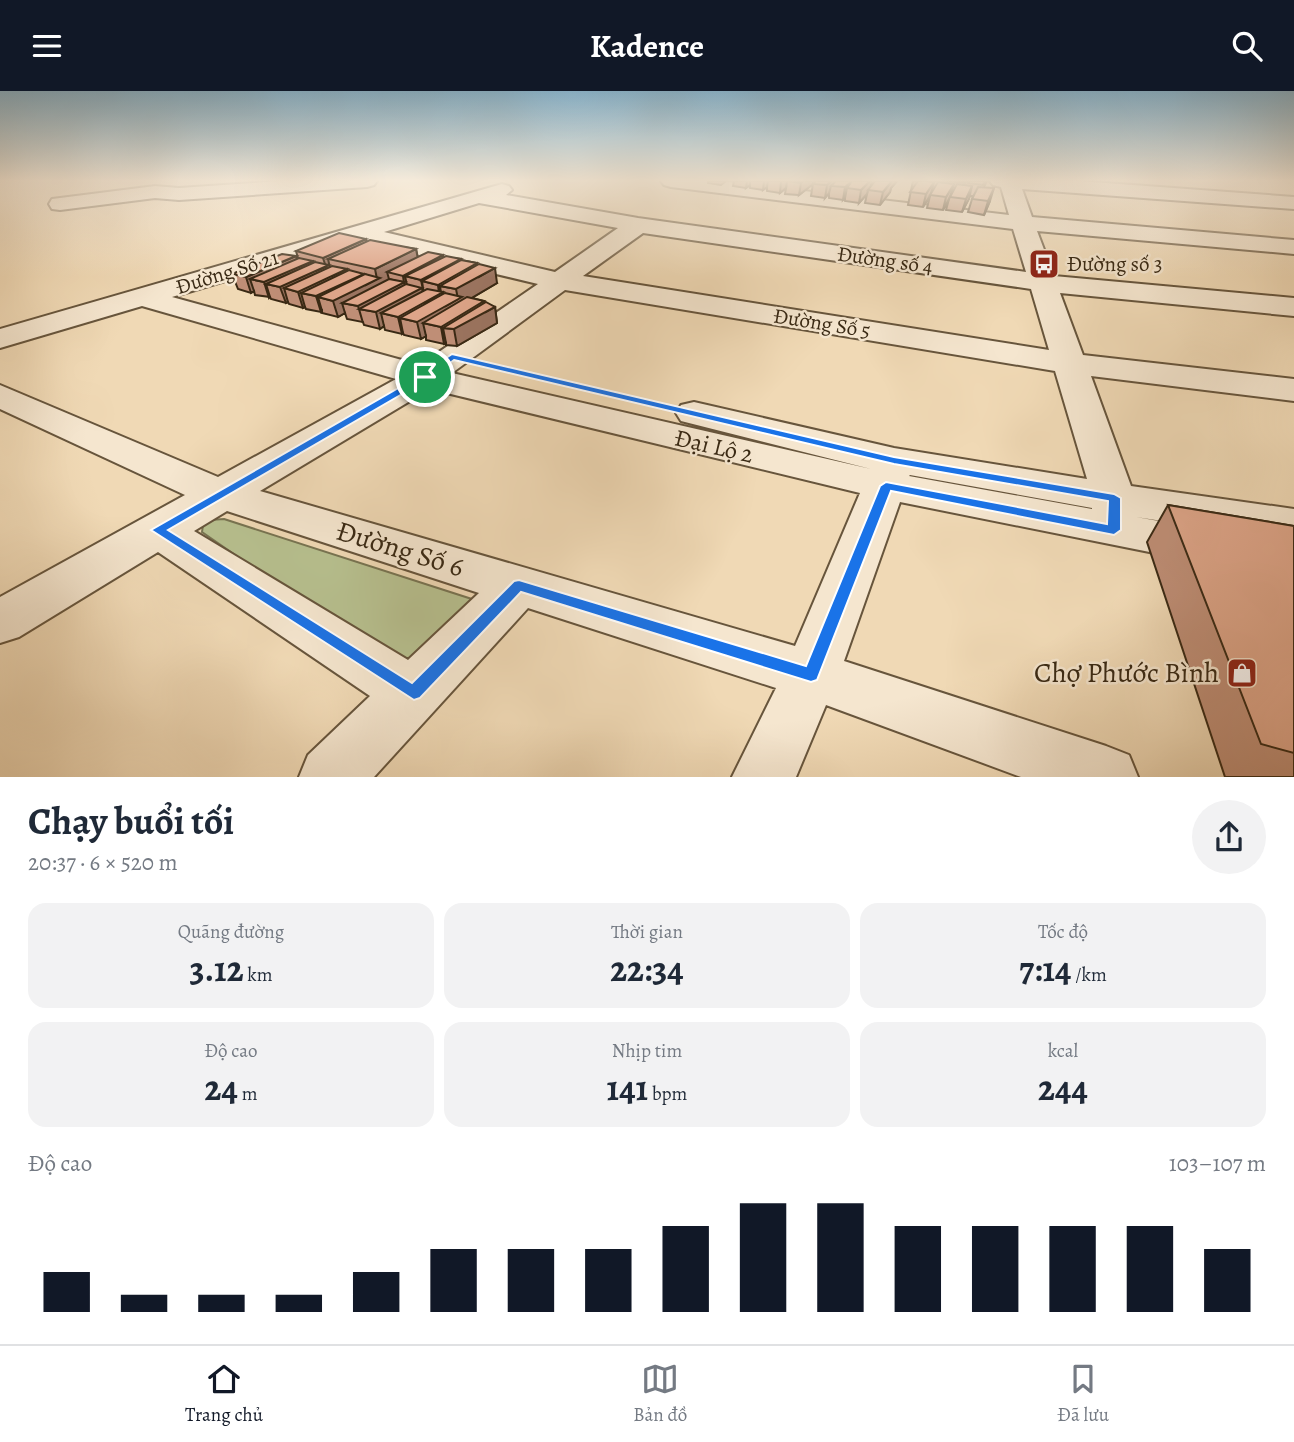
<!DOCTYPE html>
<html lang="vi">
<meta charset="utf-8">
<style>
body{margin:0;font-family:Alegreya,serif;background:#f2f2f3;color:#1f2937;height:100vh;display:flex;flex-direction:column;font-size:26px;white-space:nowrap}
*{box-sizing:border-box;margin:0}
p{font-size:23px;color:#747a83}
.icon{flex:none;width:38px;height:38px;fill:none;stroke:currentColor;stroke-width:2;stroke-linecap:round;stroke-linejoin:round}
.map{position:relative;height:686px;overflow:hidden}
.panel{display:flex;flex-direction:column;background:#fff;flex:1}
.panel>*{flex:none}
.pin{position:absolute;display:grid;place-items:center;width:60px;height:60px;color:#fff;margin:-30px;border:4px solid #fff;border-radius:50%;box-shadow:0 2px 7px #0007}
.round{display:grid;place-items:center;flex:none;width:74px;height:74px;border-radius:37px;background:#f2f2f3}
.overview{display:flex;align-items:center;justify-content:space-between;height:119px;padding:0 28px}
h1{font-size:38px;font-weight:600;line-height:52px}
.figures{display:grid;grid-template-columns:repeat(3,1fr);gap:10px;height:119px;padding:7px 28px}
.figures div{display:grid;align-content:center;border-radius:18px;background:#f2f2f3;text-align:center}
.figures b{font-size:35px;font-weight:600}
.figures small{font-size:19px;font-weight:400}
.figures p{font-size:19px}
.chart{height:196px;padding:14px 28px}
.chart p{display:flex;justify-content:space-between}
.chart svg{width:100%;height:126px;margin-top:7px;stroke:#111827;stroke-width:6}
header{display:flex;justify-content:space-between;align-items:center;height:91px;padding:0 28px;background:#111827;color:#fff;font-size:32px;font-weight:600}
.menu{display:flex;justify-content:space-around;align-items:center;height:98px;border-top:2px solid #e0e1e3;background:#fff;font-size:19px;color:#747a83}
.menu a{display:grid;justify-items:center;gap:4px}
.menu .on{color:#111827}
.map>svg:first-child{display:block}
.green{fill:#b7c08f;stroke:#787452;stroke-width:2}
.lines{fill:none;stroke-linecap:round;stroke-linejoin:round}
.minor-casing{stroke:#67553c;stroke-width:4}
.minor{fill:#f5e6cf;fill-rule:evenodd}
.wall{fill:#bf8e76;stroke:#392914;stroke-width:2}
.shaded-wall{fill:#9b7460;stroke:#392914;stroke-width:2;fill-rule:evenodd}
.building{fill:#dea589;stroke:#392914;stroke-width:2}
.route{fill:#1a73e8;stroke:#fff;stroke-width:2;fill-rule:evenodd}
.labels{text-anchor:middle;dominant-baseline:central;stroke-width:5;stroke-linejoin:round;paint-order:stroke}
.far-street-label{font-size:21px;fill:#392914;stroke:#f5e6cf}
.far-poi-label{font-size:21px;fill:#392914;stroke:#f5e6cf;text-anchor:start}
.street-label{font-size:24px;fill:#392914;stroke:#f5e6cf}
.near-street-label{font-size:28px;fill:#392914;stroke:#f5e6cf}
.near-poi-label{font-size:28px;fill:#392914;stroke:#f5e6cf;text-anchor:end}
</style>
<header><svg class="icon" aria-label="menu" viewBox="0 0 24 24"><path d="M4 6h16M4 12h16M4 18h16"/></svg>Kadence<svg class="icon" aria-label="search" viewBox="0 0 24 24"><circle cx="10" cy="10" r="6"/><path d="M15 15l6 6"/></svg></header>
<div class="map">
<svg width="1294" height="686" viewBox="0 0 1294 686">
<rect width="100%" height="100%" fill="#f0d9b5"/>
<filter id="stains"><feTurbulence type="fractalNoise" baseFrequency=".00286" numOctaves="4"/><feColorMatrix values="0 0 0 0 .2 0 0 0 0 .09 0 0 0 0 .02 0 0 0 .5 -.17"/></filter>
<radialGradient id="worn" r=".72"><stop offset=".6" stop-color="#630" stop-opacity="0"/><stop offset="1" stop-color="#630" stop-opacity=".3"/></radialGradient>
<!-- green -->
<polygon class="green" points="224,428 478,510 405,572 388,570 202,441 203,434 210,429"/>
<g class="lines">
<!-- minor casing -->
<g class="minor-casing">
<g id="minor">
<polygon points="281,90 377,90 374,94 367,96 179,109 155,107 60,119 52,118 49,113 52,108 60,107 155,95 179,97"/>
<path d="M 661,90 L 720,90 L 1009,124 L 1001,96 L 993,94 L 990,90 L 1079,90 L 1294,106 L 1294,118 L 1022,98 L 1032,126 L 1294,149 L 1294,163 L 1037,140 L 1054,185 L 1294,207 L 1294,225 L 1060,202 L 1083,264 L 1294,288 L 1294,310 L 1091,285 L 1131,395 L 1294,418 L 1294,450 L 1136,426 L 1294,454 L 1294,490 L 900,411 L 844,570 L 1106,655 L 1129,664 L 1138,686 L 1021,686 L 826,614 L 796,686 L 732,686 L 776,597 L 528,517 L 374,686 L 299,686 L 308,664 L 370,605 L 158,461 L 19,546 L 0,552 L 0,506 L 185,404 L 0,318 L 0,294 L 218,386 L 396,288 L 142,215 L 0,257 L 0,238 L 502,93 L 509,95 L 512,99 L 506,104 L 638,127 L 1026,181 L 1013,138 L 671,96 L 664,94 ZM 479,112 L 618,137 L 555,181 L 384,141 ZM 643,142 L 1031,198 L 1049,259 L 583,185 ZM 357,150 L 538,193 L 420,274 L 172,206 ZM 565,199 L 1055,280 L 1087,388 L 894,357 L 694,311 L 681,314 L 676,322 L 681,330 L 871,378 L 452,282 ZM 430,298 L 860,402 L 795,555 L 260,400 ZM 910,384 L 1092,417 L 1092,418 L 909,385 ZM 227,420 L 479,502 L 408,569 L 194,440 Z"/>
</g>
</g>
<!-- minor -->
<use href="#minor" class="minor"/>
</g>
<!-- wall -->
<g class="wall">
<polygon points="708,90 726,90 721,94 708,92"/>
<polygon points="734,90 813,90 813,92 816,90 897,90 891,97 890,101 880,114 865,112 867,103 859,112 845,110 845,107 843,109 829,107 829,102 825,107 811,105 813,93 799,104 785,103 786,97 780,102 767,100 767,96 763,99 750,97 750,94 746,97 733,95"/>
<polygon points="913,90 987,90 984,96 990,110 984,124 968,121 973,105 970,105 962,121 946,119 949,108 943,119 927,117 930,105 923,116 908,114"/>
<polygon points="367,151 416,158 418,167 443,166 461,168 461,169 477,172 477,174 497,192 472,207 484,210 485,212 495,216 497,232 457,255 446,254 446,252 444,253 426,249 426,245 421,248 404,244 403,242 402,243 385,239 384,235 380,238 364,234 363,231 347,228 345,222 338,226 322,222 322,220 321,221 306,218 305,216 303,217 289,213 288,211 286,212 271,208 270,206 255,204 254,200 251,202 238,198 232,183 296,165 296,168 298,167 296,160"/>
<polygon points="1168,414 1294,435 1294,686 1225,686 1147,451"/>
</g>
<!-- shaded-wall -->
<g class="shaded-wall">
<polygon points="747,90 750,90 750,94 746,97"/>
<polygon points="764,90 768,90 767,96 763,99"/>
<polygon points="781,90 794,90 787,90 786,97 780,102"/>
<polygon points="803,90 813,90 813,93 799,104 801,92"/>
<polygon points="832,90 839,90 831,95 829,102 825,107 827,94"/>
<polygon points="852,90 847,97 845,107 843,109 845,96"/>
<polygon points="870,90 872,90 870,99 868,99 867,103 859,112 861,99"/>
<polygon points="892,90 897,90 891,97 890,101 880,114 883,101"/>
<polygon points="934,91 931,103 923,116 926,103"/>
<polygon points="954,93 950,106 943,119 946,106"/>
<polygon points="972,95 969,108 962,121 966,108"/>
<polygon points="994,97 990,110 984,124 988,110"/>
<path d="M 366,148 L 369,163 L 328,168 L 332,185 L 347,178 L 350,189 L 364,183 L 366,194 L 377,188 L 375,178 L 416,158 L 419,173 L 387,181 L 389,188 L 404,192 L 403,185 L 443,164 L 445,176 L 461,168 L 463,180 L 477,172 L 479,186 L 495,177 L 497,192 L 463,212 L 484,210 L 486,221 L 495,216 L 497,232 L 457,255 L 454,238 L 443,237 L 446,252 L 444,253 L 441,236 L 423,232 L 426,245 L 421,248 L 417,231 L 400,227 L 403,242 L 402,243 L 398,226 L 381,222 L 384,235 L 380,238 L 376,221 L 359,218 L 363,232 L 358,215 L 342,212 L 345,222 L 338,226 L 333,210 L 318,206 L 322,220 L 321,221 L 316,205 L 301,202 L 305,216 L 303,217 L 298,201 L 284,197 L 288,211 L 286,212 L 280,196 L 266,193 L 270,206 L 269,207 L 264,191 L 250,188 L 254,200 L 251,202 L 246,186 L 296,165 L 299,176 L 313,170 L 316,180 L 326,176 L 323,167 ZM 405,185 L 421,189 L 424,204 L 422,190 L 438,194 L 439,203 L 425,212 L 422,197 L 408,199 ZM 440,195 L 456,198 L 458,208 L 446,215 L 443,201 L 441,202 Z"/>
</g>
<!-- building -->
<g class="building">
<polygon points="787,90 803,90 801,92"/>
<polygon points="816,90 831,90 827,94 813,93"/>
<polygon points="836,90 852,90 845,96 831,95"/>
<polygon points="852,90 870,90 861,99 847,97"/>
<polygon points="875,90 892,90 883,101 868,99"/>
<polygon points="918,90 926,90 934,91 926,103 910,101"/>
<polygon points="945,90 966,90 965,92"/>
<polygon points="969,90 985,90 983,94 968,92"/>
<polygon points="938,91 954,93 946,106 930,104"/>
<polygon points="957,93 972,95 966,108 950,106"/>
<polygon points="978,96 994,97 988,110 972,108"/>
<polygon points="339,142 366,148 323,167 296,160"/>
<polygon points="370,149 416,158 375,178 328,168"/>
<polygon points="428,161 443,164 403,185 387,181"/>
<polygon points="282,163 296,165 246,186 232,183"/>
<polygon points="446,165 461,168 421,189 405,185"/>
<polygon points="299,167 313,170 264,191 250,188"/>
<polygon points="461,169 477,172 438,194 422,190"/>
<polygon points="315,171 329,174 280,196 266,193"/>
<polygon points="479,173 495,177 456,198 440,195"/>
<polygon points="332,175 347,178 298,201 284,197"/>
<polygon points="349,179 364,183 316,205 301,202"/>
<polygon points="365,183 380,187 333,210 318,206"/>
<polygon points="389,188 405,191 358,215 342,212"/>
<polygon points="406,193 422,197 376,221 359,218"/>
<polygon points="427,198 443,201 398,226 381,222"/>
<polygon points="445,202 462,206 417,231 400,227"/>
<polygon points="467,206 484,210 441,236 423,232"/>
<polygon points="486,211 495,216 454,238 443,237"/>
<polygon points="1168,414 1294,435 1294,662 1261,653"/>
</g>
<!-- sky -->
<linearGradient id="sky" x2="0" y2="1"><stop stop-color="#89b6d0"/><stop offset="0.48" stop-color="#f8eede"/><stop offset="1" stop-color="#f8eede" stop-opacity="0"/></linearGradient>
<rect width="1294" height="186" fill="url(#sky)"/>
<!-- route -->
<path class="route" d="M 452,263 L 894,366 L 1114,403 L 1121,407 L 1121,439 L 1114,444 L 891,400 L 817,589 L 811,591 L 521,501 L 420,607 L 414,609 L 151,439 L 421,284 ZM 454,269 L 894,373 L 1108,410 L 1107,433 L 886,391 L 880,395 L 806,575 L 519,489 L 514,490 L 412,592 L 168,439 L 428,288 Z"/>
<!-- icons -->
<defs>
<g id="bus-square" transform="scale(1.575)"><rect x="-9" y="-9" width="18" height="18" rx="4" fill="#8f2418" stroke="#f5e6cf"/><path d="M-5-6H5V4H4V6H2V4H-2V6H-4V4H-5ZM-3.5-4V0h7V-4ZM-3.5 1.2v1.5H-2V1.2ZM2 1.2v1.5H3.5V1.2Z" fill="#fff"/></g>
<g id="shop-square" transform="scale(1.575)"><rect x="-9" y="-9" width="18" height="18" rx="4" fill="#8f2418" stroke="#f5e6cf"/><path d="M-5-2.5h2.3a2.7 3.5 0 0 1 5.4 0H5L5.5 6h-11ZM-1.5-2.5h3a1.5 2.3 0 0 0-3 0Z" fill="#fff"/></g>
</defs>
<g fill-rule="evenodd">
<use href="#bus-square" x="1044" y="173"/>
<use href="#shop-square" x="1242" y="582"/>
</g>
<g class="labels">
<!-- far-street labels -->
<g class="far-street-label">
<text transform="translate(885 169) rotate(8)">Đường số 4</text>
<text transform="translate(227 181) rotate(-17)">Đường Số 21</text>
<text transform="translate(822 232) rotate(9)">Đường Số 5</text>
</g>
<!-- far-poi labels -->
<g class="far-poi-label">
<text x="1067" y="173">Đường số 3</text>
</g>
<!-- street labels -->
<g class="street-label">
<text transform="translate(714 355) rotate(13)">Đại Lộ 2</text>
</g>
<!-- near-street labels -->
<g class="near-street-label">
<text transform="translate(400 458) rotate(17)">Đường Số 6</text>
</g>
<!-- near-poi labels -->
<g class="near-poi-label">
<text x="1219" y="582">Chợ Phước Bình</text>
</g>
</g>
<rect width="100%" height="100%" filter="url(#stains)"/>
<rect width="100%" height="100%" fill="url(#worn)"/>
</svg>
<div class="pin" style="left:425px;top:286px;background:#1e9e55"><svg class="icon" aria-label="arrive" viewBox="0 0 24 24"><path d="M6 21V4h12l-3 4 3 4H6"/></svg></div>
</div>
<section class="panel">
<div class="overview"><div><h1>Chạy buổi tối</h1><p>20:37 · 6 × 520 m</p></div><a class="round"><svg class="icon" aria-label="share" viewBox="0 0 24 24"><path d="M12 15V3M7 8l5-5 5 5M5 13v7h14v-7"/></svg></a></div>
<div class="figures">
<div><p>Quãng đường</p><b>3.12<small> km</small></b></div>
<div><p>Thời gian</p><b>22:34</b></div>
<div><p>Tốc độ</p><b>7:14<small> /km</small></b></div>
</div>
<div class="figures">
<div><p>Độ cao</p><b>24<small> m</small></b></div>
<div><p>Nhịp tim</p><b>141<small> bpm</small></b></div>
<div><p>kcal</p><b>244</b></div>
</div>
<div class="chart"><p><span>Độ cao</span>103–107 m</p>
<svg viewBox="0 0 160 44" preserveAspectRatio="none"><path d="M5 44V30M15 44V38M25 44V38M35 44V38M45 44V30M55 44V22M65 44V22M75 44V22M85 44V14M95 44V6M105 44V6M115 44V14M125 44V14M135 44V14M145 44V14M155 44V22"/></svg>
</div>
</section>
<nav class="menu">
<a class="on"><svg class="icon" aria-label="home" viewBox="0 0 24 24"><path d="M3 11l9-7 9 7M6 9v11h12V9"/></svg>Trang chủ</a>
<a><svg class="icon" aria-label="map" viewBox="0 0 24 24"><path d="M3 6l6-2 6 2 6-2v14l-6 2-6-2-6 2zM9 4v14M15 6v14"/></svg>Bản đồ</a>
<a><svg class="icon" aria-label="saved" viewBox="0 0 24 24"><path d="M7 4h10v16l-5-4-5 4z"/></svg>Đã lưu</a>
</nav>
